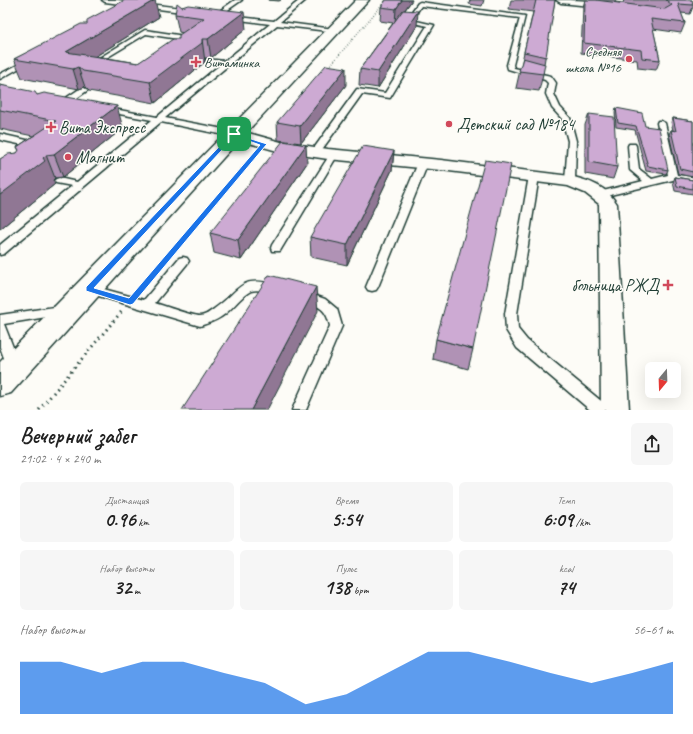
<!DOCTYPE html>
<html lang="ru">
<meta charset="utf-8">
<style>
body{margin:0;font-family:Caveat,sans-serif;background:#f6f6f6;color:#222;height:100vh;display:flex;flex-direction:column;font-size:15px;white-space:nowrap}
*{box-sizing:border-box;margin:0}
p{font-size:13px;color:#767676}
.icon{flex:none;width:22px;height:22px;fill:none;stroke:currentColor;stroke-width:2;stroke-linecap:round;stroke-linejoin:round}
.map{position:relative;height:410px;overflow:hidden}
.drawer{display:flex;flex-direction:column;background:#fff;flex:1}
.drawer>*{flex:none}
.needle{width:26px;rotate:199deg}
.fabs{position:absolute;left:645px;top:362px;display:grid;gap:8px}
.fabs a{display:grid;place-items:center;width:36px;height:36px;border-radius:6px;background:#fff;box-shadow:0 4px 16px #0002;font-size:20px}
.pin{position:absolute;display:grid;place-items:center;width:34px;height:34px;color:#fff;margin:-17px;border-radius:8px;box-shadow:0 2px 6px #0006}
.round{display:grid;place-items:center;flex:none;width:42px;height:42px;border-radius:6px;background:#f6f6f6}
.head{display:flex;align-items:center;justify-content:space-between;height:68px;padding:0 20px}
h1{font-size:22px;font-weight:600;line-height:30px}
.metrics{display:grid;grid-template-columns:repeat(3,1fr);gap:6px;height:68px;padding:4px 20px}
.metrics div{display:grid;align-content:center;border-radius:6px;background:#f6f6f6;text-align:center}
.metrics b{font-size:20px;font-weight:600}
.metrics small{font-size:11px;font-weight:400}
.metrics p{font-size:11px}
.chart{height:112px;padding:8px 20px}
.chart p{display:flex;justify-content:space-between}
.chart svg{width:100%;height:72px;margin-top:4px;fill:#1a73e8;opacity:.7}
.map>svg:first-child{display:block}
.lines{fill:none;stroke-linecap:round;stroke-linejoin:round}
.service-casing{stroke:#1f3d34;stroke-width:3}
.minor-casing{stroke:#1f3d34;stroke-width:3}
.secondary-casing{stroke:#1f3d34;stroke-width:3}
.path-far3{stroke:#1f3d34;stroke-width:1.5;stroke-dasharray:0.5 2;stroke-linecap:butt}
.path-far2{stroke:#1f3d34;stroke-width:2;stroke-dasharray:1 2.5;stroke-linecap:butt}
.path-far1{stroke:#1f3d34;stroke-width:2.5;stroke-dasharray:1 3;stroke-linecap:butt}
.path{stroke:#1f3d34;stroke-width:3;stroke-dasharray:1.5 4;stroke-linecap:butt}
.service{fill:#fdfcf7;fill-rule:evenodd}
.minor{fill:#fdfcf7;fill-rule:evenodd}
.secondary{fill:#fdfcf7;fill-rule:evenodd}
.wall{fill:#b092b5;stroke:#1f3d34}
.shaded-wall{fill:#907794;stroke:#1f3d34}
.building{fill:#cdaad3;stroke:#1f3d34}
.route{fill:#1a73e8;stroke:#fff;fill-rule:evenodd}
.poi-dot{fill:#d1495b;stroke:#fdfcf7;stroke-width:1.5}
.labels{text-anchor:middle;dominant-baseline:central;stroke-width:3;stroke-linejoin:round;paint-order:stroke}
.far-poi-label{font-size:14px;fill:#1f3d34;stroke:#fdfcf7;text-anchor:end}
.poi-label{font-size:17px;fill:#1f3d34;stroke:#fdfcf7;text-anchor:start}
</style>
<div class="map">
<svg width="693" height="410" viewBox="0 0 693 410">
<rect width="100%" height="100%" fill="#fdfcf7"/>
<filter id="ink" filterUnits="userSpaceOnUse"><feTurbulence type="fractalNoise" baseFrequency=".025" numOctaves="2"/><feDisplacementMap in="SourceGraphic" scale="8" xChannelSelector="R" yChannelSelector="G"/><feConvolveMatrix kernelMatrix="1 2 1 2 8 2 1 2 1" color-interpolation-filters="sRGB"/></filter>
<g filter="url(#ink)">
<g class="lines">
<!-- service casing -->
<g class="service-casing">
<g id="service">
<polygon points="102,0 118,0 189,9 192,11 189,13 105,2"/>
<polygon points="235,0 242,0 219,16 215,16 215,14"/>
<polygon points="300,0 306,0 280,22 334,29 336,30 336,32 277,25 165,118 234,131 237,132 238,134 237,136 234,137 161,122 4,254 0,255 0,245 72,186 56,183 54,181 56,179 59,178 77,182 152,120 103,111 103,107 157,117 221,64 206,61 206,59 225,61 270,24 232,19 230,18 230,16 274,21"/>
<polygon points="420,2 525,16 513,65 514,68 551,76 556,83 554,94 560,107 570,118 576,141 575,181 573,183 570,184 565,181 568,141 562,119 552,108 546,94 548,83 545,80 508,69 507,65 520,18 421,6 412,20 434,25 390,98 362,94 318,155 312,155 311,153 312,151 357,89 385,93 427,26 405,21 418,3"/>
<polygon points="145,30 191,37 194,39 191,41 146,34 93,66 88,65"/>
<polygon points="27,60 32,61 0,79 0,74"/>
<polygon points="81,88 84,88 88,90 63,108 57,108 57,104"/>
<polygon points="658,121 661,121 665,123 677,175 693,177 693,183 673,180 602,197 599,196 597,194 599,192 643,181 630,170 628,146 629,144 635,144 636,146 639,169 652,179 668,175 657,123"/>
<polygon points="0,134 40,143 41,145 37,148 0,140"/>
<polygon points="333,153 337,156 280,251 272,251 271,248 272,245 329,156"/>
<polygon points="423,160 428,163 378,287 376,290 372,291 368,290 366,287 418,163"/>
<polygon points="534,173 539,176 517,314 518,329 527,340 606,405 608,410 590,410 517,348 506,330 505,314 529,176"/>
<path d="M 183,257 L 187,258 L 189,261 L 187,264 L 155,303 C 164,306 193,316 200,316 C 205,316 210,312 214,309 C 241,291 239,273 278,286 L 280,289 L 278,292 C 269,295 262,288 251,291 C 242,295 233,308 225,314 C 218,320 209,323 200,326 L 85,292 L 83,289 L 85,286 L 89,285 L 144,300 L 179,258 Z"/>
<path d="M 305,292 L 325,299 L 337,309 L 342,326 L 306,410 L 292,410 L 330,326 C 326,307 318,306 301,300 L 299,297 L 301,294 Z"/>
<polygon points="61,306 65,308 67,311 65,314 4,324 20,365 18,369 13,371 8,369 0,347 0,315"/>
</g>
</g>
<!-- minor casing -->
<g class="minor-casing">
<g id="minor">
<path d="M 556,0 C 568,0 607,0 614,5 L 609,8 L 561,3 Z"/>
<path d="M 234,129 L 281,142 L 328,149 L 441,160 L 570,176 C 590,181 606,186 617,204 L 629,410 L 601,410 L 599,204 L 585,193 L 568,186 L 441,170 L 328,159 L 281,152 L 228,137 L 226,134 L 228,131 Z"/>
</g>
</g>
<!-- secondary casing -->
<g class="secondary-casing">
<polygon id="secondary" points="356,0 369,0 241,138 11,393 0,396 0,362"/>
</g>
<!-- path-far3 -->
<polyline class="path-far3" points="328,68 386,0"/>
<!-- path-far2 -->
<polyline class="path-far2" points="253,156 256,153"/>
<!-- path-far1 -->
<polyline class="path-far1" points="172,253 254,155"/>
<!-- path -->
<polyline class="path" points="39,410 122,311"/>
<!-- service -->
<use href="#service" class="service"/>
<!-- minor -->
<use href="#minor" class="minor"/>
<!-- secondary -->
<use href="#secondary" class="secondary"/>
</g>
<!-- wall -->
<g class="wall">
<polygon points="268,0 281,0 279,1"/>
<polygon points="386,0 412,0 405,10 417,26 378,88 359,85 360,69 393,23 380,21 381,7"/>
<polygon points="470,0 484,0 482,6 469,4"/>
<polygon points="511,0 555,0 544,64 543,74 539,91 516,88 533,12 509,9"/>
<polygon points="585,0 616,0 615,2 623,3 624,0 692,0 693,4 693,7 690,14 681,13 685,23 681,33 653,29 660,60 656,70 638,68 637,60 581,53 583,7"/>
<polygon points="182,7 246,29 211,58 205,58 205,62 155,103 89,91 85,87 79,89 22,78 14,59 87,24 159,17 96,56 138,63 179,39 183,33 179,32 175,14"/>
<polygon points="0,85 37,95 123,128 63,177 55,178 53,180 55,184 0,229 0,159 17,153 19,151 17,147 33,136 0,129"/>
<polygon points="346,85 301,143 278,140 277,122"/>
<polygon points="616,108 645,126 668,170 666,174 646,171 635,130 616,127 615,112"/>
<polygon points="589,114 617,167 613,179 585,174 585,125"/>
<polygon points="673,118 693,121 693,177 678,174 669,134 671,130 673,130 671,122"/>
<polygon points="394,151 392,170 347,265 311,257 310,237"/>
<polygon points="307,163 241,260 214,253 210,233"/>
<polygon points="675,177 693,180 693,194 675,191 673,182"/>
<polygon points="436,339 473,349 468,369 433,359"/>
</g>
<!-- shaded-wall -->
<g class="shaded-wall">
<polygon points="155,0 159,17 78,67 85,87 79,89 73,69 66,52"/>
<polygon points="402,0 412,0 395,23 396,9"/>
<polygon points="418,11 417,26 378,88 378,72"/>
<polygon points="244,12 246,29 211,58 208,39"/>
<polygon points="202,39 205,62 155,103 150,82"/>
<polygon points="346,68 346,85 301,143 300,126"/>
<polygon points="117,106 123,128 63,177 54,154"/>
<polygon points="306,145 307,163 241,260 238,240"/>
<polygon points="394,151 392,170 347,265 347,245"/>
<polygon points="46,155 55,178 53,180 55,184 0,229 0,195 43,158"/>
<polygon points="316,287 318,311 267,410 251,410"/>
</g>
<!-- building -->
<g class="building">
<polygon points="125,0 155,0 66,52 138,63 173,39 179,39 179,35 204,18 175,14 177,3 182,7 188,5 244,12 208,39 202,39 202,43 150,82 83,71 78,67 73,69 14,59 81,24 87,24 87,20"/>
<polygon points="386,0 402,0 396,9 381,7"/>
<polygon points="536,0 555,0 546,57 524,52"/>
<polygon points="585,0 596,0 665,9 672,5 666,0 692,0 693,5 678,4 685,23 651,19 660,60 642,58 641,50 584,43"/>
<polygon points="403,10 418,11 378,72 360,69"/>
<polygon points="523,58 545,64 543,74 519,71"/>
<polygon points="326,65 346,68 300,126 277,122"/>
<polygon points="0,85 35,92 37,95 44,93 117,106 54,154 46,155 43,158 45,161 0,195 0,159 8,154 17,153 19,150 17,147 56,121 0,110"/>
<polygon points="616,108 642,113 645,126 659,128 668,170 648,166 636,126 618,123"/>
<polygon points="589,114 614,117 617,167 589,162"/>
<polygon points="673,118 693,121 693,172 680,169 671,130 676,131"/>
<polygon points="283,141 306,145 238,240 210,233"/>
<polygon points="363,146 394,151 347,245 310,237"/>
<polygon points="485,160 511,164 473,349 436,339"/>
<polygon points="675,177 693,180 693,189 677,186"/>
<polygon points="269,275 316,287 251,410 182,410"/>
</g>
</g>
<!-- route -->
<path class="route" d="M 232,133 L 267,144 L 133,304 L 130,305 L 86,291 L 86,287 ZM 235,136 L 260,145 L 129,298 L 94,288 Z"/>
<!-- markers -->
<g class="poi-dot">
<circle cx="629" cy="59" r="4"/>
<path d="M194 56h4v4h4v4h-4v4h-4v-4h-4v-4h4z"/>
<circle cx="449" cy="124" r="4"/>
<path d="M49 121h4v4h4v4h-4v4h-4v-4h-4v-4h4z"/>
<circle cx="68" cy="157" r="4"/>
<path d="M666 279h4v4h4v4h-4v4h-4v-4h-4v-4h4z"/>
</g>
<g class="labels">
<!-- far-poi labels -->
<g class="far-poi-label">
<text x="621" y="51">Средняя<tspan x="621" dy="16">школа №16</tspan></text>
<text x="204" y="62" text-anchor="start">Витаминка</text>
</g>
<!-- poi labels -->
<g class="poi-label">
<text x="457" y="124">Детский сад №184</text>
<text x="59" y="127">Вита Экспресс</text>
<text x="76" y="157">Магнит</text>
<text x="659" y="285" text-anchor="end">больница РЖД</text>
</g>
</g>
</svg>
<div class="fabs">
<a><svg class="needle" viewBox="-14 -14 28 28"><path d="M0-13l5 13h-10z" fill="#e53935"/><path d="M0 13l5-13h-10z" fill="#767676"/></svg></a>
</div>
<div class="pin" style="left:234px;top:134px;background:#1e9e55"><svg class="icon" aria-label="arrive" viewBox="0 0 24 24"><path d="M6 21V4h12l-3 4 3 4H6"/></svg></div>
</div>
<section class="drawer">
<div class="head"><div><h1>Вечерний забег</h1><p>21:02 · 4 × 240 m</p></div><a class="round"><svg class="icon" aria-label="share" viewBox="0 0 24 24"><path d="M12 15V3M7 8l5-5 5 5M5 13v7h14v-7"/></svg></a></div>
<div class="metrics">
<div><p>Дистанция</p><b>0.96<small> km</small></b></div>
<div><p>Время</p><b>5:54</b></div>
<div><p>Темп</p><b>6:09<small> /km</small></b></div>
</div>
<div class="metrics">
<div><p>Набор высоты</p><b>32<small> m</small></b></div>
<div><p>Пульс</p><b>138<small> bpm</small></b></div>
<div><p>kcal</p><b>74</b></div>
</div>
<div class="chart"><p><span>Набор высоты</span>56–61 m</p>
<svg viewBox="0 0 160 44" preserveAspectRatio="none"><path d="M0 44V12L10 12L20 19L30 12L40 12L50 19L60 25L70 38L80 32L90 19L100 6L110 6L120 12L130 19L140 25L150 19L160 12V44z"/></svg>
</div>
</section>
